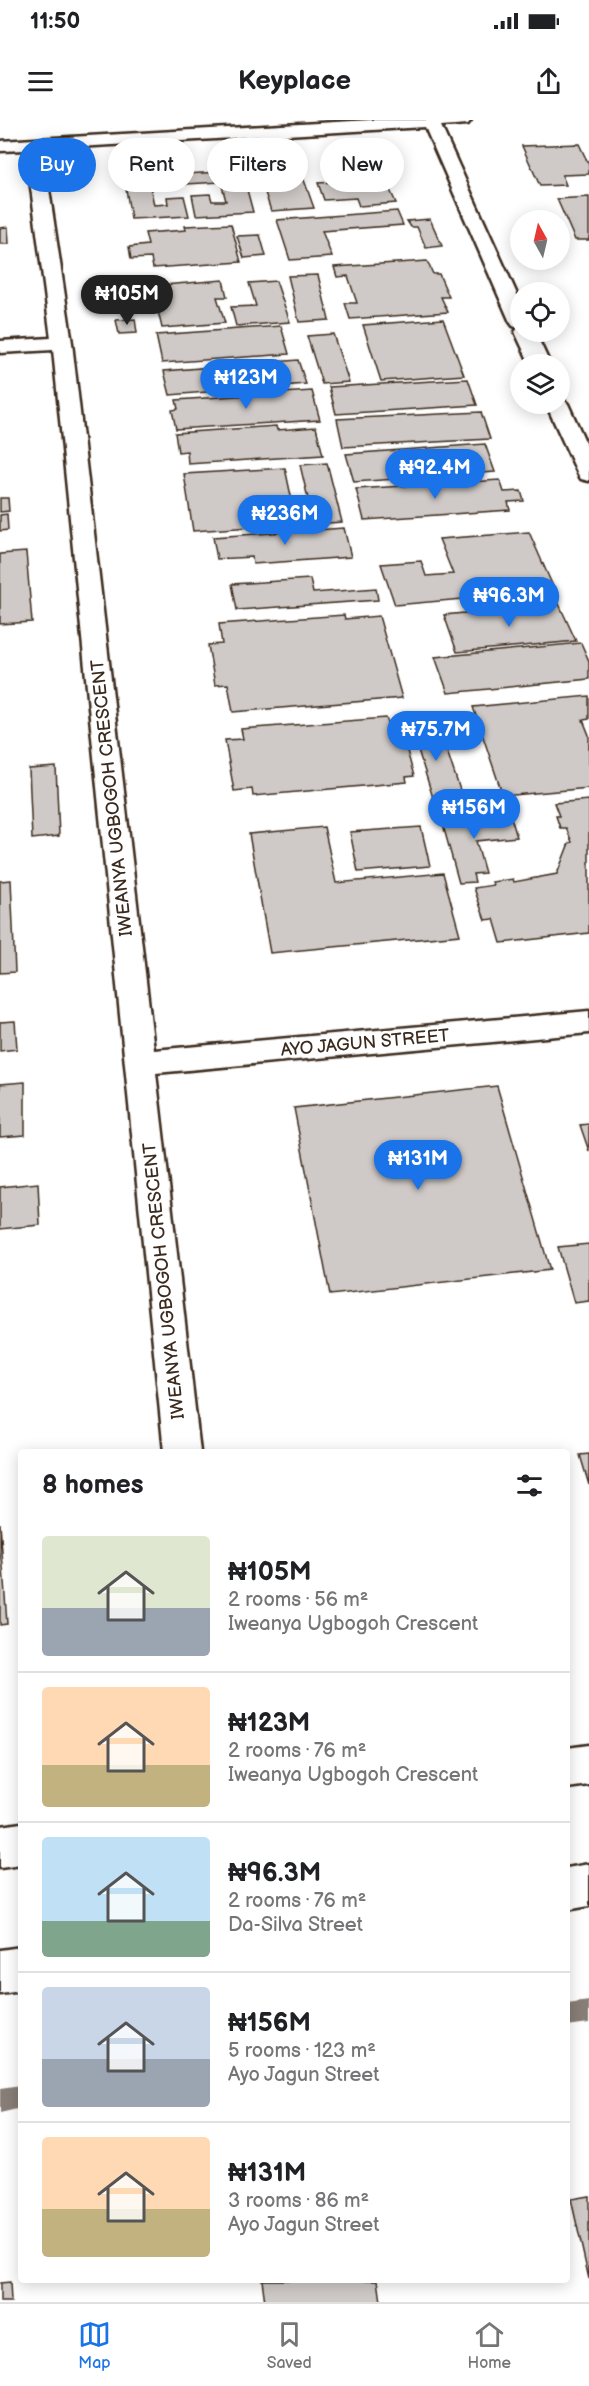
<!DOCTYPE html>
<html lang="en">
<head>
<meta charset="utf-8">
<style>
	body { margin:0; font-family:"Balsamiq Sans",sans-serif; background:#f6f6f6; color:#202124; height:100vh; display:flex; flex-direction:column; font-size:22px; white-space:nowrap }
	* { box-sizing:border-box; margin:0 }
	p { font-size:20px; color:#757577 }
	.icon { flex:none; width:33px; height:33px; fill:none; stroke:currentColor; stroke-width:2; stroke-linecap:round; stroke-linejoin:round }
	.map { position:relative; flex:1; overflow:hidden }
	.side { position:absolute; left:18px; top:1329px; width:552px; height:834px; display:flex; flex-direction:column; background:#fff; border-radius:6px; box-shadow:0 3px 15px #0003 }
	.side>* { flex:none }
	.guide { position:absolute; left:18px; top:18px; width:554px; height:54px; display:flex; gap:12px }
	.needle { width:39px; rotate:352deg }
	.controls { position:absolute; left:510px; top:90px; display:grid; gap:12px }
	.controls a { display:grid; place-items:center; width:60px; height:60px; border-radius:50%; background:#fff; box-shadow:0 3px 15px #0003; font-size:30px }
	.price { position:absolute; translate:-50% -51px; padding:0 14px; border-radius:21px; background:#1a73e8; color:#fff; font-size:20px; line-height:39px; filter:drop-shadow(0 2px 3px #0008) }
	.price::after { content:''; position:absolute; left:50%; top:36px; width:18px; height:14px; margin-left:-9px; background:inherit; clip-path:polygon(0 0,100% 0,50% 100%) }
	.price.on { background:#222; color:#fff }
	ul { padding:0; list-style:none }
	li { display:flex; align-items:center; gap:18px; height:150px; padding:0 24px }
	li+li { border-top:2px solid #e0e0e0 }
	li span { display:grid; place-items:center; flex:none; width:168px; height:120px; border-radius:6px; color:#555 }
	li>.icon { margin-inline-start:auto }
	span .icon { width:72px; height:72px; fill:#fffc; stroke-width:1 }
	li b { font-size:26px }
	h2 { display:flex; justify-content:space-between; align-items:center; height:72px; padding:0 24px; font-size:26px }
	.tag { padding:0 21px; border-radius:27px; background:#fff; box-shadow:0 3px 15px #0003; font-size:21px; line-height:54px }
	.tag.on { background:#1a73e8; color:#fff }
	.status { display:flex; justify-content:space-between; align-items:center; height:42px; padding:0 30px; background:#fff; direction:ltr }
	.status svg { height:16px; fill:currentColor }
	header { display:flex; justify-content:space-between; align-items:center; height:78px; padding:0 24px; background:#fff; font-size:27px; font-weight:600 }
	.dock { display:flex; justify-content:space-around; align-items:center; height:84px; border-top:2px solid #e0e0e0; background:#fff; font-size:16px; color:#757577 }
	.dock a { display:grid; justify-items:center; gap:3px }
	.dock .on { color:#1a73e8 }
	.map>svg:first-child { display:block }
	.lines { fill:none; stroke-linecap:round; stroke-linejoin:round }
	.stream { fill:#887e77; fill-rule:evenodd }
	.building { fill:#cfcac7; stroke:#3b2a1e; stroke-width:1.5 }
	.street-casing { stroke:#3b2a1e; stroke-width:5 }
	.secondary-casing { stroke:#3b2a1e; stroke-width:5 }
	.street { fill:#fff; fill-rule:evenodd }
	.secondary { fill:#fff; fill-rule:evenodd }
	.labels { text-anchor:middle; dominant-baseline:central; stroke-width:5; stroke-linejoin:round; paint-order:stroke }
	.street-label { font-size:18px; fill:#3b2a1e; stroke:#fff }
</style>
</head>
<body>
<div class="status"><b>11:50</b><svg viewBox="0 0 49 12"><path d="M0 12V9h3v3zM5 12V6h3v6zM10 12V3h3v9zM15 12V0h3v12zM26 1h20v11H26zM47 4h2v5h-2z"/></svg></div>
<header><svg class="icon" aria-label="menu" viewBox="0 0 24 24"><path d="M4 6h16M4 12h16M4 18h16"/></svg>Keyplace<svg class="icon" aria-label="share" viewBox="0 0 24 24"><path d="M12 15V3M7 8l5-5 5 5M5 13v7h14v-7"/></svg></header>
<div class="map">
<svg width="589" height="2182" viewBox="0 0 589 2182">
	<rect width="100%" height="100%" fill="#fff"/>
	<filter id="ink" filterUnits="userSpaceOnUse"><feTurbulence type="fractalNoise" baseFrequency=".0167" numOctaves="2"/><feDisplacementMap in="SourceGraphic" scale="12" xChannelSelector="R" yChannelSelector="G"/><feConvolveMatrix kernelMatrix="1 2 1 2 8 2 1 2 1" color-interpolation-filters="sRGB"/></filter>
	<g filter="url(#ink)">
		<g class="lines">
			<!-- stream -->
			<path class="stream" d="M589,1881V1903L567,1906V1884Z
				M21,1966V1988L0,1993V1969Z"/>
		</g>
		<!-- building -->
		<path class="building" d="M579,24L589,45V54L562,55L566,65L540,66L522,26Z
			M299,46L314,88L271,91L257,48Z
			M242,51L253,92L196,95L192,75L210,74L212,81H226L221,62L150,66L154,85L168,84L167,77L184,76L189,96L131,99L124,57Z
			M385,59L396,83L359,86L356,78L324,80L318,63Z
			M589,77V120H575L557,79Z
			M397,91L403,105L322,111L332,137L290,140L277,100Z
			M430,99L442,126L426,128L417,107H411L407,101Z
			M231,104L241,142L153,148L151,138L131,139L129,127L148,125L145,113L186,110L185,106Z
			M8,107L9,124H0V108Z
			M260,115L266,136L244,138L237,116Z
			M427,141L433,154H439L449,177H441L448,192L350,199L345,183H357L348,156L337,157L334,147Z
			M318,155L329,200L299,202L288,156Z
			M223,160L227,177H217L225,203L162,208L152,166Z
			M276,161L290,202L236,206L231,187L256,186L249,163Z
			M135,199L137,213L119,214L116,200Z
			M443,199L464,255L381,261L363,205Z
			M281,206L289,234L162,243L156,215Z
			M333,214L349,262L322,264L307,216Z
			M298,240L306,264L170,275L164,251Z
			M468,259L477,285L336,294L329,267Z
			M312,271L320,300L176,309L172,290L178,289L176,280Z
			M481,292L490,319L343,327L337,299Z
			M276,306L277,310L316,307L323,335L188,344L187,331L178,332L175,313Z
			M485,324L495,352L354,362L346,334Z
			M327,343L342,402L314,404L300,345Z
			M285,348L297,404L193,411L184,354Z
			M500,360L504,372L521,371L524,381L508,382L510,390L364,400L356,369Z
			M0,378H8L9,391L0,392Z
			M7,394L8,410L0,411V395Z
			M344,408L351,437L253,444L252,437L217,439L213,417Z
			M529,412L555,471L395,485L381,444L421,441L426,456L453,454L439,419Z
			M26,432L32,502L0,504V434Z
			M310,459L313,473L376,468L378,480L237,490L232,464Z
			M559,484L576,521L457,532L444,495Z
			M344,495L345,499L379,496L402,578L233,592L228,564L215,565L208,525L222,524L219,504Z
			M581,523L589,541V559L448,573L435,537Z
			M589,576V599L583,600L589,615V668L503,676L473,587Z
			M386,598L388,603L399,602L414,656L406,657L407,662L253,676L252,669L234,671L225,620L243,619L241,609Z
			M437,601L463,679L434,681L410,604Z
			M56,647L59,716L32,719L29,649Z
			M589,680V813L501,823L494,799L485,800L474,768L494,765L492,762L513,759L514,762L557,754L569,723L572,722L566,708H560L556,696H559L554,683Z
			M509,691L517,717L476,721L485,753L473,754L475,762L459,763L441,698Z
			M324,707L336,763L443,753L460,815L270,833L249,714Z
			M421,707L430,746L358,752L350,712Z
			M11,760L15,852L0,853V761Z
			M15,901L17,929L0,931V902Z
			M25,962V1015L0,1017V964Z
			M497,966L550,1150L330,1175L294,988Z
			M589,1004V1031L580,1005Z
			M38,1063L40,1105L0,1109V1067Z
			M589,1124V1181L574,1183L558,1127Z
			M589,1334V1365L580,1335Z
			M0,1403L7,1504L0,1505Z
			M589,2076V2159L571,2079Z
			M262,2160H378L381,2182H265Z
			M10,2162L11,2182H0V2163Z"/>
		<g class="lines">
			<defs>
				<path id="street" d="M371,0H471L468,4L441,6L520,181V212H535L550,244H530L515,212L518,208L513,206L510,202L425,7L43,29L72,223L154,930L589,891V913L156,953L200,1332H164L53,230L0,233V221L51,218L26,30L0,31V21Z
					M560,278L564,280L568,284L589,330V361L581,359L578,354L546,284H560Z"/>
				<path id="secondary" d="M589,1625V1665L567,1668V1628Z
					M21,1703V1745L0,1748V1706Z
					M589,1744V1786L567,1790V1748Z
					M21,1827V1871L0,1874V1830Z"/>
			</defs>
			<!-- street casing -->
			<use href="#street" class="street-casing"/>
			<!-- secondary casing -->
			<use href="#secondary" class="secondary-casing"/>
			<!-- street -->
			<use href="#street" class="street"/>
			<!-- secondary -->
			<use href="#secondary" class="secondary"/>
		</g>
	</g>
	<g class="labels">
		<!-- street labels -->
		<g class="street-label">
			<text transform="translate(112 678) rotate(-96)">IWEANYA UGBOGOH CRESCENT</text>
			<text transform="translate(365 923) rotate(-5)">AYO JAGUN STREET</text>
			<text transform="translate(164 1161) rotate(-96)">IWEANYA UGBOGOH CRESCENT</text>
		</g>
	</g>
</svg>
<div class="controls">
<a><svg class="needle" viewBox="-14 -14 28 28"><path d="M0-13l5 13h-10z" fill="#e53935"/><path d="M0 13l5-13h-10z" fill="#757577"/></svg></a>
<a><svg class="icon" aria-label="locate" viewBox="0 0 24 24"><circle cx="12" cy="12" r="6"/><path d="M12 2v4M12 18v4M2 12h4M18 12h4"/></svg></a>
<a><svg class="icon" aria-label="layers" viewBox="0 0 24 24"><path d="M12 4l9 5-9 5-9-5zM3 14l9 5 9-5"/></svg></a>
</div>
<b class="price on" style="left:127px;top:206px">₦105M</b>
<b class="price" style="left:246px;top:290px">₦123M</b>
<b class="price" style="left:435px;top:380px">₦92.4M</b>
<b class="price" style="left:285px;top:426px">₦236M</b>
<b class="price" style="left:509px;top:508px">₦96.3M</b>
<b class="price" style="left:436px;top:642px">₦75.7M</b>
<b class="price" style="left:474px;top:720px">₦156M</b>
<b class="price" style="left:418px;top:1071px">₦131M</b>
<div class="guide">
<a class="tag on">Buy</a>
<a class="tag">Rent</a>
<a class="tag">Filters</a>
<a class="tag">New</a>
</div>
<section class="side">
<h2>8 homes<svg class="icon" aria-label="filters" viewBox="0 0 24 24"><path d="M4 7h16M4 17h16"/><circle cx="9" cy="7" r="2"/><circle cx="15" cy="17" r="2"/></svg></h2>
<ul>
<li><span style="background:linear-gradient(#dfe7d0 60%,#9aa5b1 0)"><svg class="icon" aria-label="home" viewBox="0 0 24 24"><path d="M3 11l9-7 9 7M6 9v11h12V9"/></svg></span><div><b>₦105M</b><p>2 rooms · 56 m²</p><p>Iweanya Ugbogoh Crescent</p></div></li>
<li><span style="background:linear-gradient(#ffd9b3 65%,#c2b280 0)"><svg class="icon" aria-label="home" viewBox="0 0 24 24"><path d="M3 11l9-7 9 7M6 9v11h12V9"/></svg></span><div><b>₦123M</b><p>2 rooms · 76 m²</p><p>Iweanya Ugbogoh Crescent</p></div></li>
<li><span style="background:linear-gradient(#bfe0f5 70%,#7fa58c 0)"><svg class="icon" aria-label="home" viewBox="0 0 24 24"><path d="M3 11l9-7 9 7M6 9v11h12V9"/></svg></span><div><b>₦96.3M</b><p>2 rooms · 76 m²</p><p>Da-Silva Street</p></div></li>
<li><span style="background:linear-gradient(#c9d6e8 60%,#9aa5b1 0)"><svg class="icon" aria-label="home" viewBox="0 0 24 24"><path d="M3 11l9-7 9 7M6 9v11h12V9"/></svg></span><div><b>₦156M</b><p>5 rooms · 123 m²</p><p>Ayo Jagun Street</p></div></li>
<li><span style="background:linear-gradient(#ffd9b3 60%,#c2b280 0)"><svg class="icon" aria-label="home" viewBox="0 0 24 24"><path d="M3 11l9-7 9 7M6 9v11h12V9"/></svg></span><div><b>₦131M</b><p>3 rooms · 86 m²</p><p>Ayo Jagun Street</p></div></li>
</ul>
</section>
</div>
<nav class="dock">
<a class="on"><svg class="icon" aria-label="map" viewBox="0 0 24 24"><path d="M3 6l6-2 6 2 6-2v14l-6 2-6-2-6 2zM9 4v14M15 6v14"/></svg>Map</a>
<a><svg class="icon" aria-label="saved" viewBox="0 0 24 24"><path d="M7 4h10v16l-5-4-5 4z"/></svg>Saved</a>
<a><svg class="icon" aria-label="home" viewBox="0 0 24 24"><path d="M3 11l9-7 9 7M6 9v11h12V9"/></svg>Home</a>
</nav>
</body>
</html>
